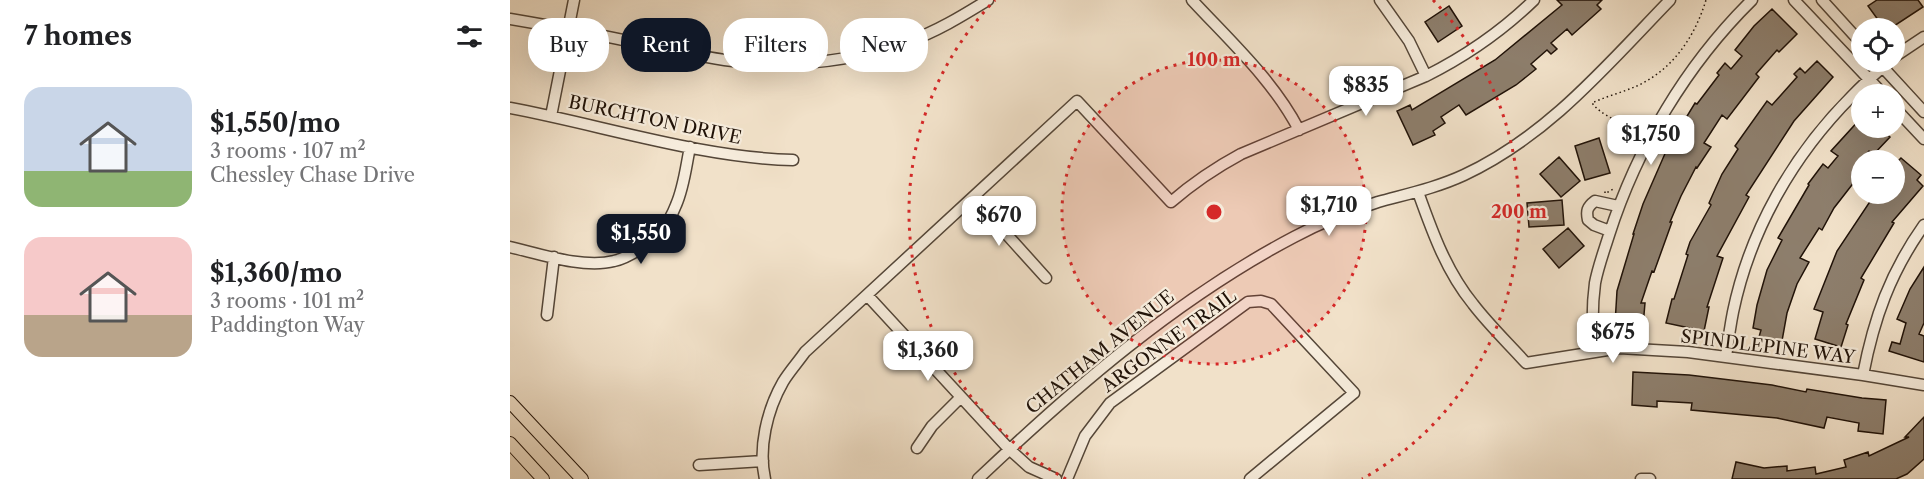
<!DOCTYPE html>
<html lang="en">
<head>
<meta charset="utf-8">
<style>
	body { margin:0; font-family:"Libre Caslon Text",serif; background:#f2f2f2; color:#202124; height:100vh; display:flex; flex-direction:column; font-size:22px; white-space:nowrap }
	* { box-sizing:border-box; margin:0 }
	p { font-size:20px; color:#757577 }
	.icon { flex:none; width:33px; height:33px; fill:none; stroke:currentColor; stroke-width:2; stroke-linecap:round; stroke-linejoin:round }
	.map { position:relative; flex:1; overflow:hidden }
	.side { display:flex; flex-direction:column; background:#fff; width:510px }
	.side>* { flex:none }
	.hud { position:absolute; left:18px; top:18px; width:570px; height:54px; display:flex; gap:12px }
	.controls { position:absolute; left:1341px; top:18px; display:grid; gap:12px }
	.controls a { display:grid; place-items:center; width:54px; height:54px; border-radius:50%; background:#fff; box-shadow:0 6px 24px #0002; font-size:30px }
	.price { position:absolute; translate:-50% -51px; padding:0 14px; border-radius:12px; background:#fff; color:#222; font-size:20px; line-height:39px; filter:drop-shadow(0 2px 3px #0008) }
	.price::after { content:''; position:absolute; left:50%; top:36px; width:18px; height:14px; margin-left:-9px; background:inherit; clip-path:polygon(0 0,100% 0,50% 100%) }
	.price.selected { background:#111827; color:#fff }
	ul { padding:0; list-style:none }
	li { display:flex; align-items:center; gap:18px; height:150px; padding:0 24px }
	li span { display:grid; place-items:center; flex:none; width:168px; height:120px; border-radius:18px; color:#555 }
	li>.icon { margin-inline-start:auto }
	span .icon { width:72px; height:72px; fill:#fffc; stroke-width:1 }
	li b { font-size:26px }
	h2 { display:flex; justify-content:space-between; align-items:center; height:72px; padding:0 24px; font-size:26px }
	.chip { padding:0 21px; border-radius:24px; background:#fff; box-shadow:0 6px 24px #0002; font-size:21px; line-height:54px }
	.chip.selected { background:#111827; color:#fff }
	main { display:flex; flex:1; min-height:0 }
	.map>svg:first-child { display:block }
	.building { fill:#8d7e6c; stroke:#201208; stroke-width:1.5 }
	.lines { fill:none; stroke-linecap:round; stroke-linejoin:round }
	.minor-casing { stroke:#544638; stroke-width:13 }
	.major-casing { stroke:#201208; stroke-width:14 }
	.path { stroke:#201208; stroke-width:1.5; stroke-dasharray:1.5 3; stroke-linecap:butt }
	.minor { stroke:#f6ecdc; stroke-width:10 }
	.major { stroke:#f1e1c9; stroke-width:12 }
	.ring { fill:none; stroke:#d62828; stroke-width:3; stroke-dasharray:3 6 }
	.labels { text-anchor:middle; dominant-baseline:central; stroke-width:4.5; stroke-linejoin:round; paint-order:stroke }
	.street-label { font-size:18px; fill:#201208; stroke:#f6ecdc }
	.centre { fill:#d62828; stroke:#f6ecdc; stroke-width:3 }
	.ring-label { font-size:18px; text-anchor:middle; font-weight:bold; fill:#d62828; stroke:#f6ecdc; stroke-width:4.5; stroke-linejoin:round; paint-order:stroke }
</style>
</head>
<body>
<main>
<section class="side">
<h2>7 homes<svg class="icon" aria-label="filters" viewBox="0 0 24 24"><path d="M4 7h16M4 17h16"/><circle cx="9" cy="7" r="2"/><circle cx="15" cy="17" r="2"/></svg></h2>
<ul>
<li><span style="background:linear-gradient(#c9d6e8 70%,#8fb573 0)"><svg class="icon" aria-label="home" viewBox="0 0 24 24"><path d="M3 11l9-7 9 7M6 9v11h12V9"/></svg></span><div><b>$1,550/mo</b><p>3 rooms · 107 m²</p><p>Chessley Chase Drive</p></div></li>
<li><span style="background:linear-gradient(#f6c9c9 65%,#b9a48a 0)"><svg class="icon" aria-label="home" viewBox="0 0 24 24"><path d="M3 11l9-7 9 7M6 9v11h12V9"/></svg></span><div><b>$1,360/mo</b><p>3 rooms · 101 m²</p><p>Paddington Way</p></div></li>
</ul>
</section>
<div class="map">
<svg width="1414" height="479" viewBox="0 0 1414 479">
	<rect width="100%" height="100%" fill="#f1e1c9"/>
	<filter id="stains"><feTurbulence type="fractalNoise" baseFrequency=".00333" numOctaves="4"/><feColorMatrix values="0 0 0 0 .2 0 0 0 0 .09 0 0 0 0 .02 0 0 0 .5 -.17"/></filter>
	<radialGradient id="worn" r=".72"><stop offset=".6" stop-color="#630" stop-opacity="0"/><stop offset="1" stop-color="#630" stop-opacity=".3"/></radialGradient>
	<!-- building -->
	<path class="building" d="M1047,0H1092L1087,5L1091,9L1062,35L1057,29L1041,43L1047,49L1041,54L1037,50L1021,64L1026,69L1006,85L956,115L949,105L931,117L935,123L923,131L925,135L903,145L887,111L900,105L902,110L985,60L1052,5Z
		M1367,0H1408L1413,7L1381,28H1374L1358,6Z
		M939,6L952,26L928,42L915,22Z
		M1262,9L1287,34L1269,52L1267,50L1246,74L1249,77L1217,119L1212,115L1194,143L1201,147L1187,168L1186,167L1171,196L1160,222H1162L1144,272L1142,271L1131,303H1135L1133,326L1105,324L1107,291L1124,234H1123L1133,204L1157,149L1185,103L1187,104L1209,75L1207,73L1215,63L1221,69L1232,56L1225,50L1244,26Z
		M1307,61L1323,77L1284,121L1236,195L1239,197L1207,256L1213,258L1197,307H1199L1194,331L1156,323L1162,299H1164L1178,255L1176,254L1180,242L1201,205L1199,203L1212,174L1228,149L1225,146L1257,101L1262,105L1287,77L1284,74L1290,68L1295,73Z
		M1352,117V128H1369L1380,137L1363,155L1359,151L1352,159V172L1324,208L1312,230L1309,228L1290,258L1299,262L1287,284L1277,313L1272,341L1249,337L1251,330L1243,328L1247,305L1257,270L1272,240L1268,238L1299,185L1298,184L1313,164L1318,168L1328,156L1321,151Z
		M1089,138L1100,173L1075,180L1065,146Z
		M1049,157L1070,181L1051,197L1030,174Z
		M1391,158L1411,175L1407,180L1413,186L1382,222L1384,223L1351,278L1354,280L1336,324L1338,325L1331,347L1305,339L1313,312L1304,309L1327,251L1365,194H1384V165Z
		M1052,200L1054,225L1019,227L1017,203Z
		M1058,228L1074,246L1049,268L1033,249Z
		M1414,267V323L1409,334L1414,336V362L1379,351L1382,342L1390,344L1396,323L1387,319L1400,289Z
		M1123,372L1179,375L1262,385L1296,392L1297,389L1352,398L1376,400L1373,434L1348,431L1349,423L1317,417L1314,428L1267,418L1181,410L1182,403L1147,401V407L1122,405Z
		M1414,417V459L1397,474L1386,479H1222L1226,462L1254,468L1277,466V471L1305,467L1306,474L1336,467L1334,460L1358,452L1359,456L1399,437H1395Z"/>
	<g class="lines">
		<defs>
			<path id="minor" d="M682,0C720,41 763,80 789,130
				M870,0L899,41L916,76
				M1284,0L1373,94
				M1312,0L1352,44
				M0,19C41,26 81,33 122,42C157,49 193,58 230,62C286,67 344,61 397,42C426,32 452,16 478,0
				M1384,57L1414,37
				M1368,62L1414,112
				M1384,107L1414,139
				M0,108C91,125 192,158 283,160
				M41,116L64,0
				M908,192C922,231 936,271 963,304C979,325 999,344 1016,363L1110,348L1143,350L1178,352L1353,375L1414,385
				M463,197L536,278
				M1100,231L1084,225L1078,220C1076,211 1077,207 1085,201L1108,206
				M0,247C30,254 74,269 104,261C114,259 124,253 133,247C149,237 159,223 166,205C174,187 176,166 180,147
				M357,295L499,449L519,467L546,479
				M37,315L44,257
				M1085,351C1082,329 1082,306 1085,283C1088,267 1094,251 1099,235C1127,148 1176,65 1242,0
				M1216,357C1218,342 1220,327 1223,312C1240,230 1283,155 1342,96C1354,84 1366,72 1379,62
				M1353,375C1364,318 1380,273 1414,225
				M407,448L422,426L451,397
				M189,465L253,461
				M255,479C248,448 257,410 273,382C279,372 288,362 295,352L567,101L661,202C683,183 705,168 731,154L916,76C956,56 992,31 1024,0
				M468,479C564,388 666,299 784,237C810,223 840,211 868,202C897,194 926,188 954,175C1038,136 1097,65 1160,0
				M557,479L575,436L600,403L738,302L751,301L761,304L844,393L740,479
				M1131,479H1140"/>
			<path id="major" d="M0,402L72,479
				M0,443L33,479"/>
		</defs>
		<!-- minor casing -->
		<use href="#minor" class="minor-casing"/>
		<!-- major casing -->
		<use href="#major" class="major-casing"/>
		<!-- path -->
		<path class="path" d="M1126,143C1116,118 1096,121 1082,103C1097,96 1114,92 1129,85C1164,68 1185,36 1196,0
			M1095,193V191L1098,192L1105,188"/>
		<!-- minor -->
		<use href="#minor" class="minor"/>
		<!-- major -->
		<use href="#major" class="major"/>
	</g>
	<!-- distance rings -->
	<circle cx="704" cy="212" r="152" fill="#d62828" fill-opacity=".12"/>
	<g class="ring">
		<circle cx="704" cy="212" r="152"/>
		<path d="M556 479A305 305 0 0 1 485 0M923 0A305 305 0 0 1 852 479"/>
	</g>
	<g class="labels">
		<!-- street labels -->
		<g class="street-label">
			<text transform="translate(145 120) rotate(12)">BURCHTON DRIVE</text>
			<text transform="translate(659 341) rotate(-36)">ARGONNE TRAIL</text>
			<text transform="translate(1258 347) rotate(7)">SPINDLEPINE WAY</text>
			<text transform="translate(590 352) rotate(-39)">CHATHAM AVENUE</text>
		</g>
	</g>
	<circle cx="704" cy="212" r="9" class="centre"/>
	<g class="ring-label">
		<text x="704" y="66">100 m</text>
		<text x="1009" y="218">200 m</text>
	</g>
	<rect width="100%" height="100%" filter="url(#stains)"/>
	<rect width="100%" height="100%" fill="url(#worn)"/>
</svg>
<div class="controls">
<a><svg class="icon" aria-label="locate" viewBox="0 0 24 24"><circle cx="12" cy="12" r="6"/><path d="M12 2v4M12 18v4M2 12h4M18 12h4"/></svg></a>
<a>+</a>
<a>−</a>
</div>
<b class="price" style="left:856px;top:117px">$835</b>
<b class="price" style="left:1141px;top:166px">$1,750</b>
<b class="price" style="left:819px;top:237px">$1,710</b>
<b class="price" style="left:489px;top:247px">$670</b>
<b class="price selected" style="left:131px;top:265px">$1,550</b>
<b class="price" style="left:1103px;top:364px">$675</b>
<b class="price" style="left:418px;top:382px">$1,360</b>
<div class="hud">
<a class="chip">Buy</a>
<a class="chip selected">Rent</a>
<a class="chip">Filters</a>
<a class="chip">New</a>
</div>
</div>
</main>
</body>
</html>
